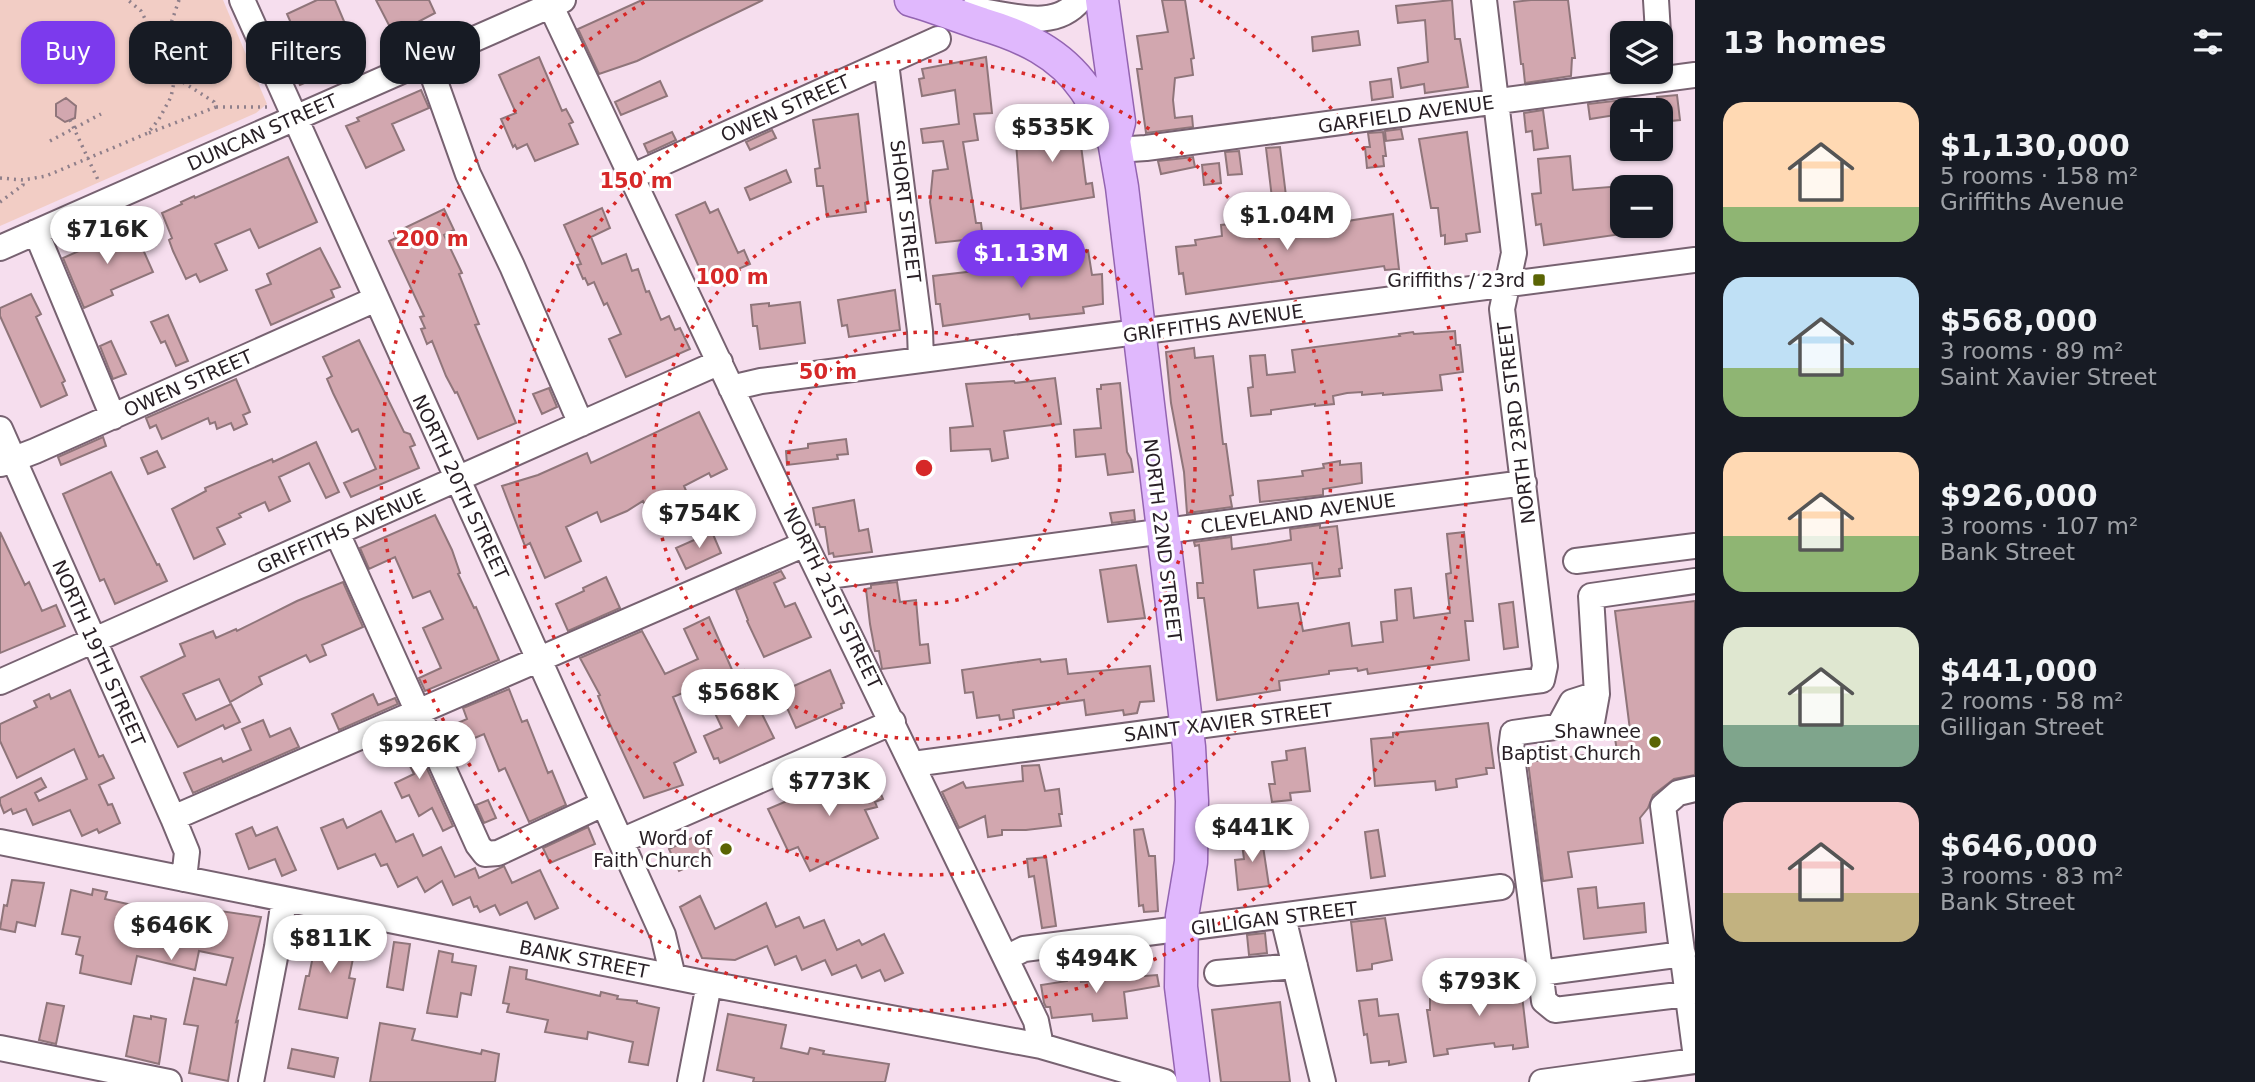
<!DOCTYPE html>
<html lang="en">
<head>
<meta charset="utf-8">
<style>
	body { margin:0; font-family:"DejaVu Sans",sans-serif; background:#20242c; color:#f1f3f6; height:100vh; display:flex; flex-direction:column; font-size:26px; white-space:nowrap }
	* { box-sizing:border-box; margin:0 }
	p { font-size:23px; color:#9ea1a6 }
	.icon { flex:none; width:38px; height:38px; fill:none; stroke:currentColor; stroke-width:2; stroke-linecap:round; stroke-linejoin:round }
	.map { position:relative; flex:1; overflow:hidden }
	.side { display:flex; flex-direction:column; background:#171b24; width:560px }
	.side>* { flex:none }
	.hud { position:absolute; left:21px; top:21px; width:665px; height:63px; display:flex; gap:14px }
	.fabs { position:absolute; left:1610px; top:21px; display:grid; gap:14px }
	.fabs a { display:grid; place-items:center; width:63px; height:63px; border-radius:14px; background:#171b24; box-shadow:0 2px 5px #0004; font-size:35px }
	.price { position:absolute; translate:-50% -60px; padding:0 16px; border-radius:24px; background:#fff; color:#222; font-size:23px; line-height:46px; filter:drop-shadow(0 2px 4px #0008) }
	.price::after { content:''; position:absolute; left:50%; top:42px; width:21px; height:16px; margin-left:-10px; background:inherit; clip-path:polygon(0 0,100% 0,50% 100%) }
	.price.current { background:#7c3aed; color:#fff }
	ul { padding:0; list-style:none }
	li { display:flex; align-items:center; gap:21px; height:175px; padding:0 28px }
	li span { display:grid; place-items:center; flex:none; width:196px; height:140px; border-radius:21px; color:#555 }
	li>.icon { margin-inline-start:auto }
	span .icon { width:84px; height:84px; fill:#fffc; stroke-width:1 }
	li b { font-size:30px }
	h2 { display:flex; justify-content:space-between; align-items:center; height:84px; padding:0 28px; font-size:30px }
	.tag { padding:0 24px; border-radius:21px; background:#171b24; box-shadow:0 2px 5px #0004; font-size:24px; line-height:63px }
	.tag.current { background:#7c3aed; color:#fff }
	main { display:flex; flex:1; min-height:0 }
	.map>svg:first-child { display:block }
	.green { fill:#f2cdc5 }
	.building { fill:#d2a7af; stroke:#8f757a; stroke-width:2 }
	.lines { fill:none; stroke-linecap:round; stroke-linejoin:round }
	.minor-casing { stroke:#776271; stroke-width:28 }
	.major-casing { stroke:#9364b1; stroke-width:35 }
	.path { stroke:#8f7f8a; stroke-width:3.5; stroke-dasharray:2 5; stroke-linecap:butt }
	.minor { stroke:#fff; stroke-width:24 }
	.major { stroke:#e0b8fd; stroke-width:32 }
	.ring { fill:none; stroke:#d62828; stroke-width:3.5; stroke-dasharray:3.5 7 }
	.poi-dot { fill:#5a6403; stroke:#fff; stroke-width:2.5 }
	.labels { text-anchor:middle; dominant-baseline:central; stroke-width:6; stroke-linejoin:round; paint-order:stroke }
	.street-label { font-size:19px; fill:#292026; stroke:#fff }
	.poi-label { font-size:19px; fill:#292026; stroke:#fff; text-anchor:end }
	.centre { fill:#d62828; stroke:#fff; stroke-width:3.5 }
	.ring-label { font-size:21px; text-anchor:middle; font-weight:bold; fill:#d62828; stroke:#fff; stroke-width:6; stroke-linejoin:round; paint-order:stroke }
</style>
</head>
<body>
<main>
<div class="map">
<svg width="1695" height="1082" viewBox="0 0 1695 1082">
	<rect width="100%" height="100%" fill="#f6deee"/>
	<!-- green -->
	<path class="green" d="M0,0H223L267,104L256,113L0,226Z"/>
	<!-- building -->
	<path class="building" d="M317,0H335L360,59L300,85L292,67L304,62L298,47L301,46L287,14Z
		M376,0H429L435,13L401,31L399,28L392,31Z
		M642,0H763L637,61L599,74L578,29Z
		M1162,0H1185L1194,58L1191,59L1193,75L1175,78L1173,100L1175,118L1192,116L1193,127L1146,133L1137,69H1142L1137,36L1168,32Z
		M1452,0L1455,39H1460L1468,87L1425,93L1424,84L1401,88L1398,68L1428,62L1425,20L1398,23L1396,6Z
		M1531,0H1568L1575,58H1572L1571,76L1525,83L1523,64H1521L1514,2Z
		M1358,31L1360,45L1313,51L1312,37Z
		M539,57L562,111L566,109L573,122L569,124L578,144L535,161L527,144L517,149L515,145L513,147L501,119L516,113L499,75Z
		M986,57L992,113L974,114L978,140L963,142L976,223H981L983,238L936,243L930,202L933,171L948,169L943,141L923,143L921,129L959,124L955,90L922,96L919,79L924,78L922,69Z
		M1391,79L1393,97L1372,100L1370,82Z
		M660,81L667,96L621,115L615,102Z
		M421,90L429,108L392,124L404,150L366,168L346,126L359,121L357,118Z
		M1677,95L1680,120L1661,122L1657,97Z
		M66,98L76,106L75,118L65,122L56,116V104Z
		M1622,100V114L1590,119L1588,104Z
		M1543,110L1548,148L1534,150L1532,131L1526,132L1524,113Z
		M858,114L868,202L865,203L866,212L827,217L823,186H817L815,169L820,168L813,120Z
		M1077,115L1086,184L1092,183L1094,197L1021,209L1016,142L1032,141L1030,120Z
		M1401,129L1403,139L1386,141L1385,131Z
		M772,130L776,138L750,150L746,142Z
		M672,132L676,140L648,153L644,144Z
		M1383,132L1386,156H1383L1384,166L1367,168L1365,147H1370L1368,133Z
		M1467,132L1480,232L1466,234L1467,241L1445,244V235L1441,236L1438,208H1431L1419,139Z
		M1280,147L1286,196L1272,198L1266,148Z
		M1239,151L1242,174L1228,175L1225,152Z
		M1570,156L1573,190L1622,186V234L1544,245L1541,224L1536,225L1532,194L1541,193L1538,159Z
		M288,157L317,222L259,248L250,229L215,244L227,270L200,282L196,274L186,279L173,251L169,240L172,238L162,213L182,204L181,202L194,196L195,198Z
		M1193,157L1195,167L1161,174L1158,161Z
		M1219,163L1221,183L1204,185L1202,165Z
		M786,170L791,182L750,200L745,188Z
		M705,202L710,213L718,209L738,253L744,250L750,264L706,283L676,215Z
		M1306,203L1308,227L1393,214L1399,269L1385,270L1384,266L1186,294L1183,273L1179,274L1176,247L1196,245L1195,240L1222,236L1221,225L1248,222L1250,235L1276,232L1275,228L1289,226L1286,205Z
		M602,208L610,228L591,237L602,264L626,254L632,271L638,269L646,292L649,291L661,320L669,316L675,330L680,328L690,349L626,377L609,339L621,334L607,303L604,305L594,282L588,285L585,278L583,279L577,265L581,264L564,225Z
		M444,209L454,230L444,235L462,273L459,274L479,324L475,325L516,423L478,439L457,392L455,393L446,376L432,341L427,344L421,329L425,328L420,317L424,316L389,241L396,238L394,233Z
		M133,227L153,272L111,290L113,295L84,308L63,258Z
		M320,248L340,287L331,290L334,297L271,325L256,290L271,284L267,274Z
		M1088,250L1092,275L1102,274L1103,304L1083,307L1084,313L1030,319L1029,314L943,326L940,304H936L933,276L1026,265V258Z
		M895,290L900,330L849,337L847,325L842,326L838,300Z
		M31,294L41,314L36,317L65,381L62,383L67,395L41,407L0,316V308Z
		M800,302L805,343L760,349L757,326H753L751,305L769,303V306Z
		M168,315L188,361L176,366L165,341L161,343L151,322Z
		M1455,331L1456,345H1460L1463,372L1440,375L1442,390L1383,395V393L1362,395V392L1347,393L1333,396L1334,404L1315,406V404L1271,410V414L1251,416L1248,388L1253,387L1250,356L1265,355L1267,375L1295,372L1292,350L1400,336L1399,334L1413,332L1414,334Z
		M359,340L404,432L410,434L415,445L410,447L419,468L351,497L344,483L376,469L358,429L352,432L333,393L327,379L332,376L323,357Z
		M111,341L126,374L113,379L100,346Z
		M1194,348L1195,358L1213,356L1223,444H1226L1233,495L1230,496L1232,507L1187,513L1184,472L1171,403L1166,352Z
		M1055,378L1061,424L1004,431L1008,458L992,461L990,449L951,451L950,428L973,426L966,384L1014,381L1015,383Z
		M236,379L250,412L243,415L247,424L234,430L231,423L217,429L215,422L210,424L208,418L162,439L156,425L150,428L146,418Z
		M1120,383L1127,452L1131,459L1133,472L1108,475L1105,454L1076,457L1074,430L1101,428L1097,389H1101V385Z
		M549,388L557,407L542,414L533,394Z
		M699,412L727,469L711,477L709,473L684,486L690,500L652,518L643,501L627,511L601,522L597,512L566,527L581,561L545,578L530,543L525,546L502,486L538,475L587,453L591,463Z
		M103,437L106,446L61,465L58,457Z
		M846,439L848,454L837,455L838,459L787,465L786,451L808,448V444Z
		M316,442L339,492L326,498L309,463L279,477L290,501L269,511L265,502L239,514L241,517L217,528L225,544L194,559L172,509L206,491L205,488L272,459L273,462Z
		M157,451L165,467L148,474L141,458Z
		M1340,461V465L1361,463L1362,483L1323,489V495L1260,502L1258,481L1303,476L1302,471L1324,468L1323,464Z
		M111,472L157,565L159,564L167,581L115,604L104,579L100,581L63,494Z
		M854,500L859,531L868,529L872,552L834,557L833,553L829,554L825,527H820L819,524L816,525L813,508Z
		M1134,510L1135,520L1112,523L1110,513Z
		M435,515L452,550L460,573L458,574L474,608L476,607L499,660L425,691L419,678L441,668L423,628L443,619L430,591L413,598L395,557L369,569L360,548Z
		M1320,525V528L1337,526L1342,568L1339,569L1340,576L1314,579L1312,563L1254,570L1258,608L1298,603L1303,631L1349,623L1352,646L1383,642L1381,622L1397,620L1395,590L1411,588L1414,618L1450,613L1446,574L1451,573L1447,534L1464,532L1473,621H1465L1469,660L1368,674L1367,669L1358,671L1357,668L1329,671V674L1279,681L1280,690L1217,700L1204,598H1198L1197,583H1203L1199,545L1195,546L1194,542L1231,537L1232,549L1267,544L1291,540L1290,529Z
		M0,532L25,585L29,582L42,611L56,605L65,626L0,653Z
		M712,532L721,553L686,569L676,548Z
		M1136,565L1145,618L1108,622L1100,570Z
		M781,571L785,578L774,583L785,607L795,603L811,637L764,657L747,621L748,620L736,590Z
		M606,577L620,608L568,631L556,604L584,591L583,588Z
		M343,582L363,627L322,645L326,655L310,662L306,655L259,677L262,684L230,702L219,679L183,694L196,720L231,704L240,722L225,729L223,725L178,747L141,677L185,656L180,644L213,631L216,638L236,629L237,631L297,601Z
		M897,582L900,602L916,600L920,645L928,644L930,663L882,669L879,651H875L870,624L866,589L871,588V585Z
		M1695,601V775L1674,779L1653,795L1648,808L1640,818L1643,843L1568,852L1572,877L1543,881L1528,762L1617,751L1614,732L1630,730L1615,611Z
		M1513,602L1518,647L1504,649L1499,604Z
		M709,617L733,672L673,697L696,752L674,763L683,785L644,798L608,720L598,696L600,695L580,658L642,631L665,674L698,659L684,629Z
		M1040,659L1041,662L1066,659L1068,674L1150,666L1154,701L1140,702L1137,713L1124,715L1123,710L1086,715L1084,700L1013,710L1014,718L1000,720L999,715L977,718L973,692L965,693L962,670Z
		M830,670L844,703L841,704L842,708L796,728L780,692Z
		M509,689L522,722L527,720L548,773L552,771L566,805L529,822L505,768L499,771L484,734L451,748L442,730L467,719L463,708Z
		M70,690L99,757L103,755L114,778L99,785L108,805L112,804L120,823L99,833L97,829L82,836L70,810L33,825L26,809L13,814L11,809L4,813L0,803V798L41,778L46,787L35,793L39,801L87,779L74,749L17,778L0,741V724L37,707L34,701L49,694L51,699Z
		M751,692L774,738L720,763L718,758L714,759L704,736L722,728L713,709Z
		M373,694L378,705L395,698L398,704L339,730L332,714Z
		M263,720L270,737L290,728L299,747L193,793L184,773L221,758L223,762L251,750L242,729Z
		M1488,723L1494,768H1486L1487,774L1456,779L1457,787L1436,790L1435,781L1375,786L1371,739L1393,737V733Z
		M410,731L453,826L443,831L432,808L419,816L409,795L402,798L395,783L414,774L401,748L392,752L385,742Z
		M1305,748L1310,791L1290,793L1291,800L1272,802L1269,784H1275L1272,762L1287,760L1286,751Z
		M1039,765L1045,791L1059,789L1062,814H1059L1061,826L1026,830H1002V835L988,837L985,816L959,828L942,792L963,782L966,788L1023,781L1022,766Z
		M869,766L883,799L875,802L877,807L865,810L878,838L810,871L798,847L788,851L768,809Z
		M488,800L496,818L484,823L476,805Z
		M381,811L396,842L413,834L423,856L441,847L455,877L475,868L479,878L504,866L512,883L540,870L558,908L535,919L527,902L500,915L495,905L480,912L477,906L474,907L470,897L453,905L442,881L425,892L417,877L398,887L387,864L381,866L375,854L338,869L321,828L343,819L347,828Z
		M252,827L256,836L277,827L296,870L282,876L275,859L249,869L236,834Z
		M588,827L595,844L550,863L543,848Z
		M1143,829L1149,856H1155L1158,911L1144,912L1143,905L1139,906L1134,830Z
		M1378,830L1385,876L1371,878L1365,832Z
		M1261,833L1269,886L1238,890L1235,860L1244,859L1241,836Z
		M696,836L700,846L706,844L712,856L679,871L669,849Z
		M1046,857L1056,926L1042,928L1034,876L1029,877L1027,859Z
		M12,880L44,883L35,926L17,922L15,932L0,929L4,905L7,906Z
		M1596,887L1598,908L1644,903L1646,932L1584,939L1578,889Z
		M93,889L107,892L105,899L173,914L174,910L212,918L214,910L261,917L236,1022L238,1021L228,1081L189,1073L198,1026L184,1024L194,978L226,985L233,958L199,951L195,970L137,956L131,984L80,973L83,956L76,954L80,937L62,934L71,890L92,895Z
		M700,896L715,929L766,903L776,927L799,917L804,928L824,920L837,950L859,940L862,945L884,934L903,973L885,981L880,970L862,978L856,965L832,975L825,960L802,970L796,956L775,965L767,946L735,960L702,958L680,907Z
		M1385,918L1392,960L1372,964V969L1357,971L1351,922Z
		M313,930L357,939L349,978L355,979L347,1018L299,1009L306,976H309L315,946L310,945Z
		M1265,933L1267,953L1249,955L1247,935Z
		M394,942L410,944L403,990L387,987Z
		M439,951L453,954L452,962L476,966L471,995L461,993L457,1017L427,1013Z
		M1143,964L1145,976L1157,975L1159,986L1124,992L1127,1018L1093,1021L1092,1014L1052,1018L1050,1007H1046L1044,1003L1041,985L1067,981V977L1080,976L1081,982L1126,978L1125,966Z
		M510,967L527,970L526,979L600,996L601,992L618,996L617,999L637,1001V1003L659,1008L648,1065L629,1062L633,1042L588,1032L587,1039L545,1032L548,1020L507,1012L509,1004L503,1003Z
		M1520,978L1528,1047L1513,1049V1045L1495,1047L1494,1043L1477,1045L1447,1049L1448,1054L1434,1056L1427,1010H1430V997L1488,990L1487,987H1493L1492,981Z
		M1377,999L1379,1016L1398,1014L1406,1062L1389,1065V1061L1371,1063L1367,1034L1364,1035L1359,1001Z
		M1280,1002L1290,1082H1221L1212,1010Z
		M47,1003L64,1006L56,1044L39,1040Z
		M728,1014L786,1025L781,1048L808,1054L810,1048L824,1051L823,1054L889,1064L885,1082H753L754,1078L717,1070Z
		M134,1016L151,1019V1016L166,1019L159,1064L126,1056Z
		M380,1023L415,1029L412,1040L481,1054L482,1050L499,1054L495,1082H370Z
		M292,1049L338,1058L334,1077L288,1068Z"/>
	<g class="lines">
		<defs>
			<path id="minor" d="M242,0L663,935L673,977
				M548,0L805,544L1036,1021L1041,1046
				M1656,0L1658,33
				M972,10C1008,13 1053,33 1080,0
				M427,59L468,174L512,266L581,424
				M886,63L920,331L921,360
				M1116,150L1146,148L1695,75
				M631,177L938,39
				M36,232L113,417
				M0,248L563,0
				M731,388L761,381L921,360L1695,260
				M0,429L173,818L187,852L184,879
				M1,464L35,451L376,299
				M337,533L478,845L485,854L498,853L603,804
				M1576,561L1695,546
				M821,577L1524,483
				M0,682L720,362
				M1559,726L1572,702L1597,694
				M913,764L1542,680L1545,666L1502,309L1514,253L1484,0
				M1695,789L1678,793L1663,806L1695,1050
				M173,818L805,544
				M621,841L893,722
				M0,842L709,984L1041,1046L1165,1082
				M1283,917L1323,1082
				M1006,958L1024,949L1501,887
				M1217,973L1295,966
				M1540,973L1683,954
				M1687,994L1555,1010L1544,1001L1511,749L1513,733L1592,722L1597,694L1591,596L1695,581
				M0,1048L169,1082
				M251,1082L277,947L284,899
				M690,1082L709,984
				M1542,1082L1695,1061"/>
			<path id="major" d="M911,0C935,7 958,16 982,24C1023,36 1060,53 1085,89C1097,106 1101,125 1114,141
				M1102,0L1119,122L1114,141L1122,187L1189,747L1192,801L1191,862L1182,916L1181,987L1193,1082"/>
		</defs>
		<!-- minor casing -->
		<use href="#minor" class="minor-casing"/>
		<!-- major casing -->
		<use href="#major" class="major-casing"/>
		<!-- path -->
		<path class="path" d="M160,47L166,38L179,0
			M216,107H267
			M70,120L99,182
			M149,133L216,107L214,102L175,77
			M50,141L101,114
			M0,178L23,180L46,176L148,133L159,119L171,97L175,77L141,11L128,0
			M0,202L23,185V180"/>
		<!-- minor -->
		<use href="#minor" class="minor"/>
		<!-- major -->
		<use href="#major" class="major"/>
	</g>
	<!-- distance rings -->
	<g class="ring">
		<circle cx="924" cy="468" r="136"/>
		<circle cx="924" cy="468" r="271"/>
		<circle cx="924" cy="468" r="407"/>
		<path d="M1200 0A543 543 0 1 1 648 0"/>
	</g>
	<!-- markers -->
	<g class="poi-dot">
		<rect x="1532" y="273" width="14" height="14" rx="3.5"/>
		<circle cx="1655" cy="742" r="7"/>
		<circle cx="726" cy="849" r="7"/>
	</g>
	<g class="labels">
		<!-- street labels -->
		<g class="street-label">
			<text transform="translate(785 108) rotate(-24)">OWEN STREET</text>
			<text transform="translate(1406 114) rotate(-8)">GARFIELD AVENUE</text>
			<text transform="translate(262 132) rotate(-24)">DUNCAN STREET</text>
			<text transform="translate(906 211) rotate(83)">SHORT STREET</text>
			<text transform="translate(1213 323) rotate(-8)">GRIFFITHS AVENUE</text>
			<text transform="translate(188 383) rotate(-24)">OWEN STREET</text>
			<text transform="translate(1516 423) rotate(-97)">NORTH 23RD STREET</text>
			<text transform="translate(461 487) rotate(65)">NORTH 20TH STREET</text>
			<text transform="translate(1298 513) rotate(-8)">CLEVELAND AVENUE</text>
			<text transform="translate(341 531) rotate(-24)">GRIFFITHS AVENUE</text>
			<text transform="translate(1163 540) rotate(83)">NORTH 22ND STREET</text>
			<text transform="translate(833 598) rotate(64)">NORTH 21ST STREET</text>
			<text transform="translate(99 653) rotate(66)">NORTH 19TH STREET</text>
			<text transform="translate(1228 722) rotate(-7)">SAINT XAVIER STREET</text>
			<text transform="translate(1274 918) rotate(-7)">GILLIGAN STREET</text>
			<text transform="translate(584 959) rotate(11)">BANK STREET</text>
		</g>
		<!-- poi labels -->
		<g class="poi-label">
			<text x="1525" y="280">Griffiths / 23rd</text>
			<text x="1641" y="731">Shawnee<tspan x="1641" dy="22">Baptist Church</tspan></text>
			<text x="712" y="838">Word of<tspan x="712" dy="22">Faith Church</tspan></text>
		</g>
	</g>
	<circle cx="924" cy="468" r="10" class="centre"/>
	<g class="ring-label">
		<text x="636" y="188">150 m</text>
		<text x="432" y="246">200 m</text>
		<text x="732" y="284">100 m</text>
		<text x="828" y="379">50 m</text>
	</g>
</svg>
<div class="fabs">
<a><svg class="icon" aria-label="layers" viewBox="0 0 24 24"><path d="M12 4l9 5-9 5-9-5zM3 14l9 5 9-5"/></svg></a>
<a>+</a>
<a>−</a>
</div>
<b class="price" style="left:1052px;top:164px">$535K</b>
<b class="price" style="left:1287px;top:252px">$1.04M</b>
<b class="price" style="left:107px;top:266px">$716K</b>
<b class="price current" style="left:1021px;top:290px">$1.13M</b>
<b class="price" style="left:699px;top:550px">$754K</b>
<b class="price" style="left:738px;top:729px">$568K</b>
<b class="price" style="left:419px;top:781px">$926K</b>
<b class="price" style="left:829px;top:818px">$773K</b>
<b class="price" style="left:1252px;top:864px">$441K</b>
<b class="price" style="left:171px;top:962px">$646K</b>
<b class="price" style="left:330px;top:975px">$811K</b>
<b class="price" style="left:1096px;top:995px">$494K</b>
<b class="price" style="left:1479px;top:1018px">$793K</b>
<div class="hud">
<a class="tag current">Buy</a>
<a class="tag">Rent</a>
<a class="tag">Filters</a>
<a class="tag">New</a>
</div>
</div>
<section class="side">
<h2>13 homes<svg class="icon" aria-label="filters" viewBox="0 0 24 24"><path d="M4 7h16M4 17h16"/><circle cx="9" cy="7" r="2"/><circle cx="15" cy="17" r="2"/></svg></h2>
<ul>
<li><span style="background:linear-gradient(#ffd9b3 75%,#8fb573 0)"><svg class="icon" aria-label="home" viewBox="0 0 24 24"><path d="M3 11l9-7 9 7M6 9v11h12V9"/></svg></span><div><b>$1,130,000</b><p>5 rooms · 158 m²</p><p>Griffiths Avenue</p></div></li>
<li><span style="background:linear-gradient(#bfe0f5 65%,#8fb573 0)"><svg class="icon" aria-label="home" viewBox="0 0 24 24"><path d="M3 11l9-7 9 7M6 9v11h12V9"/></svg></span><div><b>$568,000</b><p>3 rooms · 89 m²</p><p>Saint Xavier Street</p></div></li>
<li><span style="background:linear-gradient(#ffd9b3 60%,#8fb573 0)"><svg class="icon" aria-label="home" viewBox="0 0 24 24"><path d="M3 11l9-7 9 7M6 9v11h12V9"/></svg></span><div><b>$926,000</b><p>3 rooms · 107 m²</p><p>Bank Street</p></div></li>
<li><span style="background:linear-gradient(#dfe7d0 70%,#7fa58c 0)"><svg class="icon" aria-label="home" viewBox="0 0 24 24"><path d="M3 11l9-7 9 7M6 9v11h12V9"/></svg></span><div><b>$441,000</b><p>2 rooms · 58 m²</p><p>Gilligan Street</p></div></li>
<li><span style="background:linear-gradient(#f6c9c9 65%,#c2b280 0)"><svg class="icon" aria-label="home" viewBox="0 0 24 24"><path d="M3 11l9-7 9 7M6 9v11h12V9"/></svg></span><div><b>$646,000</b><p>3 rooms · 83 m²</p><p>Bank Street</p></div></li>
</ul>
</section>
</main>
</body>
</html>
